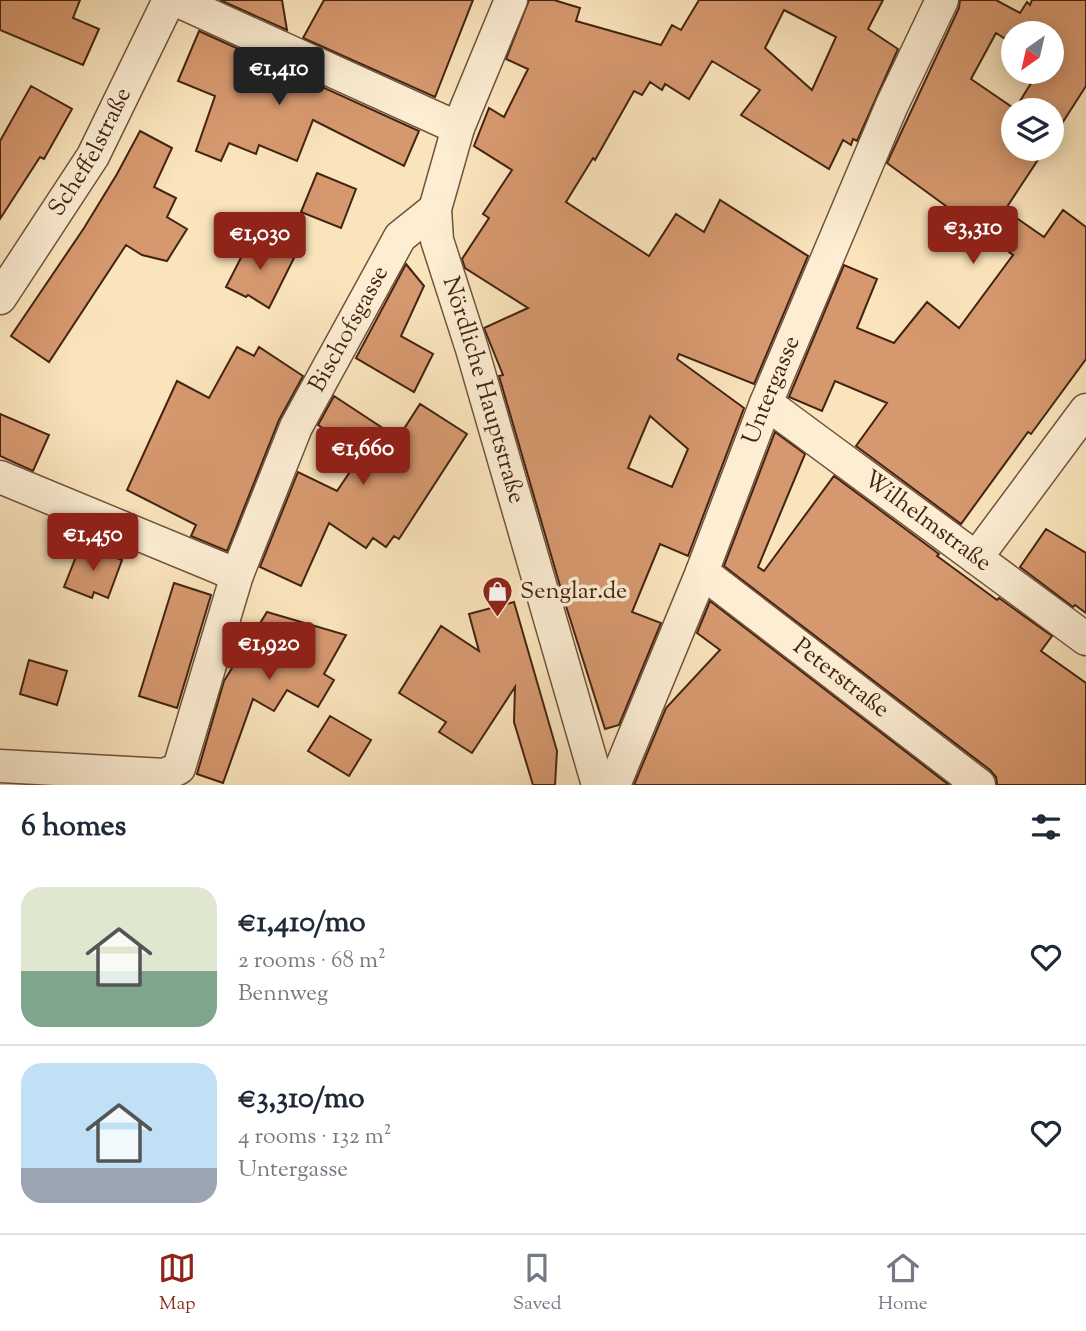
<!DOCTYPE html>
<html lang="en">
<head>
<meta charset="utf-8">
<style>
	body { margin:0; font-family:"Sorts Mill Goudy",serif; background:#f2f2f3; color:#1f2937; height:100vh; display:flex; flex-direction:column; font-size:26px; white-space:nowrap }
	* { box-sizing:border-box; margin:0 }
	p { font-size:23px; color:#747a83 }
	.icon { flex:none; width:38px; height:38px; fill:none; stroke:currentColor; stroke-width:2; stroke-linecap:round; stroke-linejoin:round }
	.map { position:relative; height:785px; overflow:hidden }
	.panel { display:flex; flex-direction:column; background:#fff; flex:1 }
	.panel>* { flex:none }
	.needle { width:46px; rotate:214deg }
	.controls { position:absolute; left:1001px; top:21px; display:grid; gap:14px }
	.controls a { display:grid; place-items:center; width:63px; height:63px; border-radius:50%; background:#fff; box-shadow:0 4px 18px #0003; font-size:35px }
	.price { position:absolute; translate:-50% -60px; padding:0 16px; border-radius:7px; background:#8f2418; color:#fff; font-size:23px; line-height:46px; filter:drop-shadow(0 2px 4px #0008) }
	.price::after { content:''; position:absolute; left:50%; top:42px; width:21px; height:16px; margin-left:-10px; background:inherit; clip-path:polygon(0 0,100% 0,50% 100%) }
	.price.active { background:#222; color:#fff }
	ul { padding:0; list-style:none }
	li { display:flex; align-items:center; gap:21px; height:175px; padding:0 21px }
	li+li { border-top:2px solid #e0e1e3 }
	li span { display:grid; place-items:center; flex:none; width:196px; height:140px; border-radius:21px; color:#555 }
	li>.icon { margin-inline-start:auto }
	span .icon { width:84px; height:84px; fill:#fffc; stroke-width:1 }
	li b { font-size:30px }
	h2 { display:flex; justify-content:space-between; align-items:center; height:84px; padding:0 21px; font-size:30px }
	.tabs { display:flex; justify-content:space-around; align-items:center; height:98px; border-top:2px solid #e0e1e3; background:#fff; font-size:19px; color:#747a83 }
	.tabs a { display:grid; justify-items:center; gap:4px }
	.tabs .active { color:#8f2418 }
	.map>svg:first-child { display:block }
	.building { fill:#d6986f; stroke:#432311; stroke-width:2; fill-rule:evenodd }
	.lines { fill:none; stroke-linecap:round; stroke-linejoin:round }
	.minor-casing { stroke:#71533c; stroke-width:35 }
	.minor { stroke:#fcedd3; stroke-width:32 }
	.labels { text-anchor:middle; dominant-baseline:central; stroke-width:7; stroke-linejoin:round; paint-order:stroke }
	.street-label { font-size:24px; fill:#432311; stroke:#fcedd3 }
	.poi-label { font-size:24px; fill:#432311; stroke:#fcedd3; text-anchor:start }
</style>
</head>
<body>
<div class="map">
<svg width="1086" height="785" viewBox="0 0 1086 785">
	<rect width="100%" height="100%" fill="#fae4bc"/>
	<filter id="stains"><feTurbulence type="fractalNoise" baseFrequency=".00286" numOctaves="4"/><feColorMatrix values="0 0 0 0 .2 0 0 0 0 .09 0 0 0 0 .02 0 0 0 .5 -.17"/></filter>
	<radialGradient id="worn" r=".72"><stop offset=".6" stop-color="#630" stop-opacity="0"/><stop offset="1" stop-color="#630" stop-opacity=".3"/></radialGradient>
	<!-- building -->
	<path class="building" d="M0,0H80L73,18L99,29L83,65L0,30Z
		M220,0H282L287,30Z
		M324,0H473L435,97L303,38Z
		M529,0H554L580,8L576,21L661,45L672,25L681,30L699,0H883L868,29L898,49L857,141L853,139L851,145L843,140L829,169L741,115L760,90L712,61L689,99L665,84L662,90L650,82L642,95L634,91L595,160L593,158L566,202L649,256L676,214L704,232L720,200L808,256L754,384L679,354L677,359L744,408L688,556L660,544L632,612L661,623L619,725L605,729L565,603L499,376L503,375L484,328L528,308L465,268L462,259L489,218L483,214L512,170L474,146L489,108L504,117L528,69L506,59ZM784,10L836,37L812,90L765,48ZM650,416L688,449L672,487L628,468Z
		M960,0H996L1020,13L1027,2L1030,5L1032,0H1086V86L1052,139V110H1013V149H1045L1005,210L1044,237L1063,210L1086,227V359L1031,434L1028,432L961,524L856,446L887,403L835,381L822,411L789,397L844,265L877,279L857,328L894,343L927,302L959,328L1013,255L887,163L959,8ZM996,33L1013,44V33H1052V72H1038L1015,109L971,79Z
		M199,31L419,131L404,166L313,120L297,161L259,145L256,154L229,143L221,161L196,151L215,96L178,81Z
		M31,86L72,109L44,159L40,157L0,219V141Z
		M140,131L172,148L154,187L176,198L167,217L187,229L167,261L142,255L126,245L49,362L11,336L84,228L117,174Z
		M317,173L356,189L341,228L301,212Z
		M252,236L294,258L269,308L248,295L246,297L226,287Z
		M406,264L424,286L401,336L433,354L414,392L356,358Z
		M237,347L254,356L259,347L303,376L279,420L227,551L191,536L196,525L127,490L177,381L209,398Z
		M334,396L398,438L420,404L467,434L399,539L394,536L386,547L373,538L366,548L329,523L301,586L260,567L298,472L337,491L362,454L318,425Z
		M0,414L49,435L33,471L0,456Z
		M775,432L805,454L758,567L764,571L834,476L939,554L937,556L997,600L999,598L1052,636L1041,651L1086,683V785H997L996,777L990,770L724,566Z
		M1046,529L1086,553V613L1075,605L1073,607L1020,567Z
		M81,544L122,560L108,598L94,592L92,598L64,587Z
		M174,583L211,595L177,708L139,696Z
		M710,601L949,785H634L666,708L720,650L697,633Z
		M514,602L557,751L555,785H533L514,722L515,687L472,753L439,732L446,722L399,693L441,626L479,651L469,614Z
		M267,612L346,635L324,674L334,680L318,707L287,690L274,711L253,699L223,783L197,774L224,681Z
		M29,660L67,671L57,705L20,694Z
		M330,716L371,740L349,776L308,751Z"/>
	<g class="lines">
		<defs>
			<g id="minor">
				<path d="M176,0L458,128"/>
				<path id="s1" d="M511,0L458,128L435,209L437,240L472,349L598,785"/>
				<path id="s2" d="M0,298L93,156L169,0"/>
				<path id="s3" d="M766,403L1086,639"/>
				<path d="M0,477L237,575"/>
				<path d="M976,558L1086,410"/>
				<path id="s4" d="M702,572L979,785"/>
				<path id="s5" d="M0,766L165,775L179,768L237,575L296,427L400,237L435,209"/>
				<path id="s6" d="M614,785L702,572L766,403L892,105L942,0"/>
			</g>
		</defs>
		<!-- minor casing -->
		<use href="#minor" class="minor-casing"/>
		<!-- minor -->
		<use href="#minor" class="minor"/>
	</g>
	<!-- icons -->
	<defs>
		<symbol id="shop-pin" viewBox="-11 -11 22 30"><path d="M0 17L-7.5 6A9.5 9.5 0 1 1 7.5 6Z" fill="#8f2418" stroke="#fcedd3"/><path d="M-5-2.5h2.3a2.7 3.5 0 0 1 5.4 0H5L5.5 6h-11ZM-1.5-2.5h3a1.5 2.3 0 0 0-3 0Z" fill="#fff"/></symbol>
	</defs>
	<g fill-rule="evenodd">
		<use href="#shop-pin" x="480" y="574" width="35" height="47"/>
	</g>
	<g class="labels">
		<!-- street labels -->
		<g class="street-label">
			<text stroke="none"><textPath href="#s2" startOffset="172">Scheffelstraße</textPath></text>
			<text stroke="none"><textPath href="#s5" startOffset="653">Bischofsgasse</textPath></text>
			<text stroke="none"><textPath href="#s1" startOffset="411">Nördliche Hauptstraße</textPath></text>
			<text stroke="none"><textPath href="#s6" startOffset="425">Untergasse</textPath></text>
			<text stroke="none"><textPath href="#s3" startOffset="200">Wilhelmstraße</textPath></text>
			<text stroke="none"><textPath href="#s4" startOffset="175">Peterstraße</textPath></text>
		</g>
		<!-- poi labels -->
		<g class="poi-label">
			<text x="520" y="592">Senglar.de</text>
		</g>
	</g>
	<rect width="100%" height="100%" filter="url(#stains)"/>
	<rect width="100%" height="100%" fill="url(#worn)"/>
</svg>
<div class="controls">
<a><svg class="needle" viewBox="-14 -14 28 28"><path d="M0-13l5 13h-10z" fill="#e53935"/><path d="M0 13l5-13h-10z" fill="#747a83"/></svg></a>
<a><svg class="icon" aria-label="layers" viewBox="0 0 24 24"><path d="M12 4l9 5-9 5-9-5zM3 14l9 5 9-5"/></svg></a>
</div>
<b class="price active" style="left:279px;top:107px">€1,410</b>
<b class="price" style="left:973px;top:266px">€3,310</b>
<b class="price" style="left:260px;top:272px">€1,030</b>
<b class="price" style="left:363px;top:487px">€1,660</b>
<b class="price" style="left:93px;top:573px">€1,450</b>
<b class="price" style="left:269px;top:682px">€1,920</b>
</div>
<section class="panel">
<h2>6 homes<svg class="icon" aria-label="filters" viewBox="0 0 24 24"><path d="M4 7h16M4 17h16"/><circle cx="9" cy="7" r="2"/><circle cx="15" cy="17" r="2"/></svg></h2>
<ul>
<li><span style="background:linear-gradient(#dfe7d0 60%,#7fa58c 0)"><svg class="icon" aria-label="home" viewBox="0 0 24 24"><path d="M3 11l9-7 9 7M6 9v11h12V9"/></svg></span><div><b>€1,410/mo</b><p>2 rooms · 68 m²</p><p>Bennweg</p></div><svg class="icon" aria-label="heart" viewBox="0 0 24 24"><path d="M12 20l-8-8c-3-5 5-10 8-4 3-6 11-1 8 4z"/></svg></li>
<li><span style="background:linear-gradient(#bfe0f5 75%,#9aa5b1 0)"><svg class="icon" aria-label="home" viewBox="0 0 24 24"><path d="M3 11l9-7 9 7M6 9v11h12V9"/></svg></span><div><b>€3,310/mo</b><p>4 rooms · 132 m²</p><p>Untergasse</p></div><svg class="icon" aria-label="heart" viewBox="0 0 24 24"><path d="M12 20l-8-8c-3-5 5-10 8-4 3-6 11-1 8 4z"/></svg></li>
</ul>
</section>
<nav class="tabs">
<a class="active"><svg class="icon" aria-label="map" viewBox="0 0 24 24"><path d="M3 6l6-2 6 2 6-2v14l-6 2-6-2-6 2zM9 4v14M15 6v14"/></svg>Map</a>
<a><svg class="icon" aria-label="saved" viewBox="0 0 24 24"><path d="M7 4h10v16l-5-4-5 4z"/></svg>Saved</a>
<a><svg class="icon" aria-label="home" viewBox="0 0 24 24"><path d="M3 11l9-7 9 7M6 9v11h12V9"/></svg>Home</a>
</nav>
</body>
</html>
